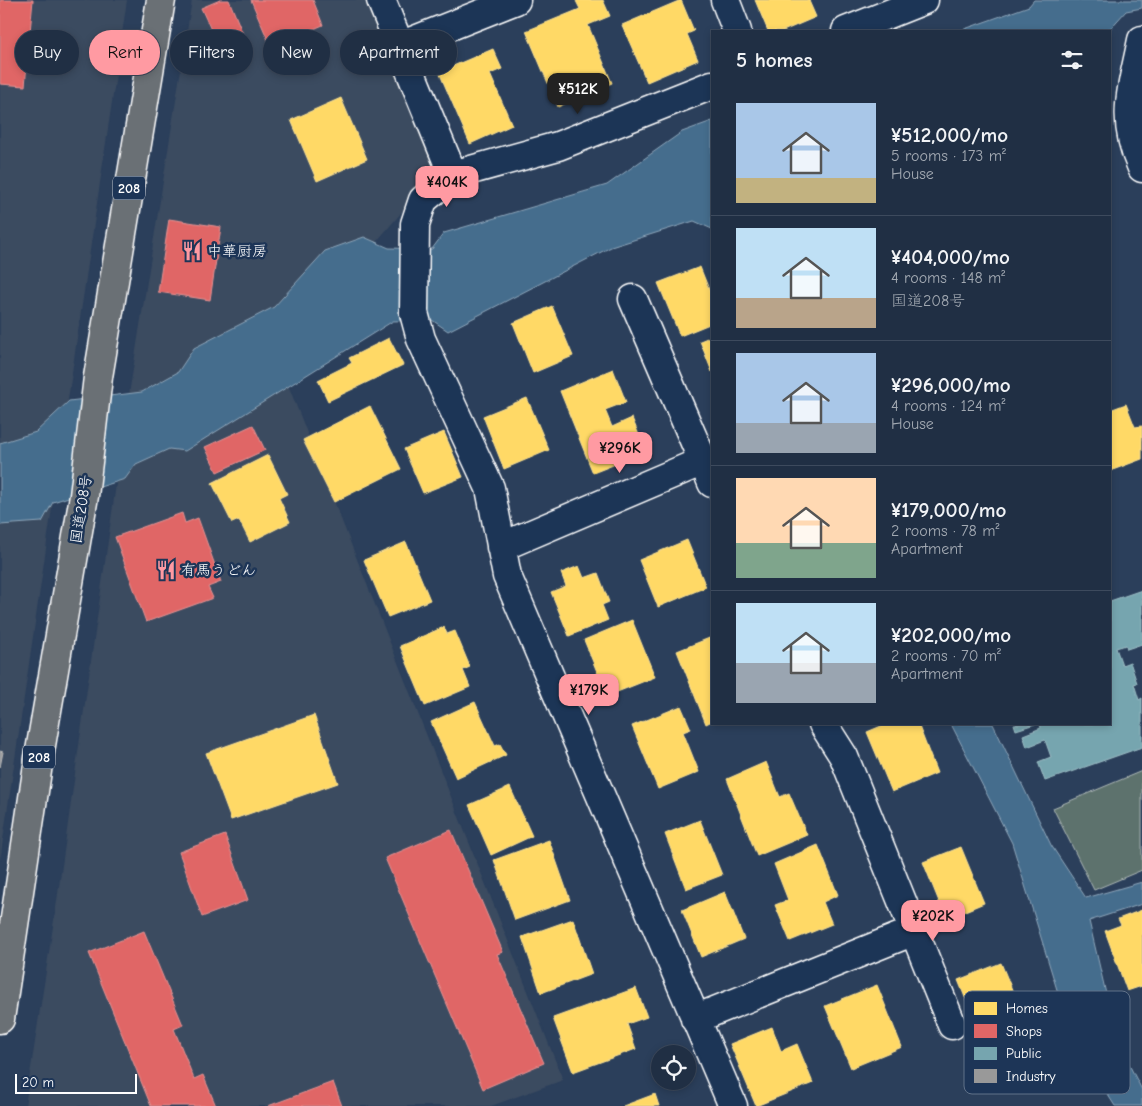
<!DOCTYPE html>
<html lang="en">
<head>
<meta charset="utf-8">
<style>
	body { margin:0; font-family:"Comic Neue","Klee One",sans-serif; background:#2d3b4f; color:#f1f3f6; height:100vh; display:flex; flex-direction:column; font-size:19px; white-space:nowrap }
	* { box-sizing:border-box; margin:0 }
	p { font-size:16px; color:#a2a9b2 }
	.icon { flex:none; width:28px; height:28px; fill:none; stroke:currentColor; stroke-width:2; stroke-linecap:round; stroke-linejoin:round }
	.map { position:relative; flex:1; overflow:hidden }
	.side { position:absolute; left:711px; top:30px; width:400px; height:695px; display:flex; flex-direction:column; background:#202f44; border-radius:0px; box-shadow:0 2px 8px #0003,0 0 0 1px #3d4a5d }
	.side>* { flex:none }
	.guide { position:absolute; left:15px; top:30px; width:475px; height:45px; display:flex; gap:10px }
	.tools { position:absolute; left:651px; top:1045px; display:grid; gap:10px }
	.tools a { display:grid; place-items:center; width:45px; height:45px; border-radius:50%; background:#202f44; box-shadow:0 2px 8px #0003,0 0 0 1px #3d4a5d; font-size:25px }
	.scale { position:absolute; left:15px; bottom:12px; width:122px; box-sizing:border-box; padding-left:5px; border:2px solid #fff; border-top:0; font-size:14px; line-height:18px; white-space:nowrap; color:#fff; -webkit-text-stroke:4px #1d3557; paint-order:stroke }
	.price { position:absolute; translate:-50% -42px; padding:0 11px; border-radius:10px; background:#ff9aa2; color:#111; font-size:16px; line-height:32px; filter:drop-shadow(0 1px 2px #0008) }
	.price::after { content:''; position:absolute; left:50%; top:30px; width:15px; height:11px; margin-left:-8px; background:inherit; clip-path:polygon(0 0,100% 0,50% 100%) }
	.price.active { background:#222; color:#fff }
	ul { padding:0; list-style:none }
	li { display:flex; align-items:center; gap:15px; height:125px; padding:0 25px }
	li+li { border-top:1px solid #3d4a5d }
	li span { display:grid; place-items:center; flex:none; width:140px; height:100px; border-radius:0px; color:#555 }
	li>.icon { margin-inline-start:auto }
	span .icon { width:60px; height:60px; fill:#fffc; stroke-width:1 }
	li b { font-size:21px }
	h2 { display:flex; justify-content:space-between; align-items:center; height:60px; padding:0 25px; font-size:21px }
	.pill { padding:0 18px; border-radius:22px; background:#202f44; box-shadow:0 2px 8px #0003,0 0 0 1px #3d4a5d; font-size:18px; line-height:45px }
	.pill.active { background:#ff9aa2; color:#111 }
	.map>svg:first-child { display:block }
	.built { fill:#3b4b60 }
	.green { fill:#5d726d; stroke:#aeb8b6 }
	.water { fill:#456d8d; stroke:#8fa7bb }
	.homes { fill:#ffd966; stroke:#ffe494 }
	.shops { fill:#e06666; stroke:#e99494 }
	.public { fill:#76a5af; stroke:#9fc0c7 }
	.industry { fill:#999; stroke:#b8b8b8 }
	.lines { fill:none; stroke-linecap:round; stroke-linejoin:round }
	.minor-casing { stroke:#fff; stroke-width:31 }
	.highway-casing { stroke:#fff; stroke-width:31 }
	.minor { stroke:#1d3557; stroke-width:28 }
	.highway { stroke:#6b6f75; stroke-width:28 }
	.labels { text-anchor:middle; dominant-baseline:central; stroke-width:5; stroke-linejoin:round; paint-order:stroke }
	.shield { fill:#1d3557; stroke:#bbc2cd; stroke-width:1 }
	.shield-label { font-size:14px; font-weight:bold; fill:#fff }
	.poi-label { font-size:15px; fill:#fff; stroke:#1d3557; text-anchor:start }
	.street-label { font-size:15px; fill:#fff; stroke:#1d3557 }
	.key { fill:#1d3557; stroke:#617289; stroke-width:1 }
	.key-label { font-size:14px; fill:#fff }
</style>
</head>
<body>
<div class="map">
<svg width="1142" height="1106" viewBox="0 0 1142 1106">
	<rect width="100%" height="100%" fill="#2b3f5b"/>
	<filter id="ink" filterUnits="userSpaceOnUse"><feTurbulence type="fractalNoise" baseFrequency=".02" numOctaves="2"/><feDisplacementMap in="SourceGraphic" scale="10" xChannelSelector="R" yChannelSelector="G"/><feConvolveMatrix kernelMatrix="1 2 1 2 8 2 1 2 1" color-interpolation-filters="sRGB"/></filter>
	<g filter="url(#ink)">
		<!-- built -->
		<path class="built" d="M0,0H127L0,860Z
			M192,0H370L439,169L277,357L563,1080L491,1106H25L57,901L127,407Z"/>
		<!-- green -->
		<path class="green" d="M1142,771V870L1094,890L1053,808Z"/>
		<!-- water -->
		<path class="water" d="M1034,0H1142V8L1126,11L1108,31H959L1029,6Z
			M712,121V229L694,221L611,247L448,331L432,320L393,321L185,451L169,449L136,464L125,479L53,502L42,522L0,525V443L36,432L69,401L142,392L178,372L194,348L274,307L325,251L364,237L389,248L432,249L444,233L607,185L682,132Z
			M951,724H993L1051,845L1086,898L1142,882V904L1089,921L1117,1041L1142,1090V1106H1115L1101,1084L1058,993L1012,843Z"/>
		<!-- homes -->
		<path class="homes" d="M580,0H603L610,16L588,25L612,83L558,107L526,31L580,9L576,1Z
			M681,0L694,31L687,34L698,60L647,82L622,25Z
			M755,0H811L809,1L816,17L783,31H768Z
			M493,49L502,69L490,74L512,125L470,144L439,72Z
			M341,98L367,159L317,181L291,120Z
			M700,267L712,297V323L680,336L658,283Z
			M552,306L573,356L533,373L513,323Z
			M712,336V372L700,341Z
			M389,338L403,365L328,401L318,380L352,363L349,358Z
			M613,369L626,402L605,410L612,427L632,418L646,452L593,473L560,391Z
			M527,398L549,450L504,469L483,416Z
			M1126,404L1135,427L1142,426V459L1110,471V410Z
			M370,406L401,469L334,502L303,440Z
			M444,432L463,477L423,493L404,449Z
			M268,455L287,494L279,498L290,522L250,542L239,520L232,523L212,483Z
			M687,540L706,587L658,607L639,560Z
			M406,542L430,600L388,617L364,560Z
			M579,566L584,578L598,573L609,602L602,605L608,620L569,636L551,592L566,586L561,573Z
			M632,620L655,677L607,696L584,640Z
			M444,627L447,634L455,631L470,667L463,670L470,687L425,706L400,646Z
			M712,637V721L706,724L677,651Z
			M475,702L495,746L500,744L506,755L456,778L431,722Z
			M681,706L691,729L683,732L699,772L658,789L632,726Z
			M314,715L338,783L231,820L206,753Z
			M886,724H918L937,773L892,792L867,732Z
			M766,762L780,797L789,793L807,835L757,856L727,779Z
			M510,787L532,836L491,855L469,805Z
			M700,820L722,875L686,889L665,834Z
			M549,840L570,900L515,920L494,860Z
			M818,845L838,895L823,902L832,924L790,941L775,905L788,900L774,864Z
			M961,847L984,903L946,919L923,862Z
			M725,892L744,939L701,957L682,910Z
			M1142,910V986L1127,991L1105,931L1121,925L1118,919Z
			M573,919L592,974L541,993L522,937Z
			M1001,963L1020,1009L977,1027L958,980Z
			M877,985L902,1047L851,1068L825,1006Z
			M636,988L647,1017L627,1024L636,1049L573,1072L553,1018Z
			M772,1027L781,1051L797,1044L813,1083L756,1106L730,1044Z
			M655,1094L659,1106H623Z"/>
		<!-- shops -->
		<path class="shops" d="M0,0H33L25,86L0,84Z
			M220,0H229L243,34L218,45L201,8Z
			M251,0H313L323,25L271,47Z
			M169,219L221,227L210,300L158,292Z
			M253,425L265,450L217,472L205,447Z
			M182,513L185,523L198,518L221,582L208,587L213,598L146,622L115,537Z
			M451,830L503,952L497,954L544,1063L483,1089L385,858Z
			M225,835L248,900L202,917L179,852Z
			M144,931L183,1025L174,1029L194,1079L203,1075L216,1106H151L89,953Z
			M333,1082L342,1106H268Z"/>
		<!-- public -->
		<path class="public" d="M1142,590V644L1127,649L1126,645L1116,648L1122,665L1130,662L1137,683L1134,684L1139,700L1142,698V747L1045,781L1038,762L1051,757L1045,740L1027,747L1023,735L1041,728L1040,724H1110V601Z
			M1014,724H1035L1016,730Z"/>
		<!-- industry -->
		<path class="industry" d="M0,751L3,752L0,767Z"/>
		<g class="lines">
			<defs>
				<path id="minor" d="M381,0L453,175
					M725,0L737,31
					M846,31L924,0
					M1142,40C1132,90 1120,119 1142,168
					M400,46L516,0
					M712,85L558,146L453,175L423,200L415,224L414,313L421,339L490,488L507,576L733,1106
					M633,299L703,461
					M501,547L703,461L712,483
					M914,931L952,1025
					M695,1019L914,931L844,757L823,724"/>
				<path id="highway" d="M0,1019L40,751L84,496L98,377L161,0"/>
			</defs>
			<!-- minor casing -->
			<use href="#minor" class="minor-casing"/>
			<!-- highway casing -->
			<use href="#highway" class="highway-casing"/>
			<!-- minor -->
			<use href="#minor" class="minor"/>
			<!-- highway -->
			<use href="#highway" class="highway"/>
		</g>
	</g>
	<!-- icons -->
	<defs>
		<symbol id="restaurant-bare" viewBox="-9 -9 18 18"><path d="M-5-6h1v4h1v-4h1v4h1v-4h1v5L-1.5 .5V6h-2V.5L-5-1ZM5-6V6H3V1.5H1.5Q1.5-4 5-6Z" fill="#ff9aa2" stroke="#1d3557" stroke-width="2.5" paint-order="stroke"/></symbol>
	</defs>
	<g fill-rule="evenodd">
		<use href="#restaurant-bare" x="178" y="237" width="28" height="28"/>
		<use href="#restaurant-bare" x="152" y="556" width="28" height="28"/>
	</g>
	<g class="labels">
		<!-- shield labels -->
		<g class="shield">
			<rect x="113" y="176.5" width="32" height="23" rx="4"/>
			<rect x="23" y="745.5" width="32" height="23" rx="4"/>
		</g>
		<g class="shield-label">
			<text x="129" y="188">208</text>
			<text x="39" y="757">208</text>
		</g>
		<!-- poi labels -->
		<g class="poi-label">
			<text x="207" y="251">中華厨房</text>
			<text x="181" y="570">有馬うどん</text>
		</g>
		<!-- street labels -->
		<g class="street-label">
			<text transform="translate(81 509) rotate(-81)">国道208号</text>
		</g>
	</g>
	<!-- legend -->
	<rect x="964" y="991" width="166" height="103" rx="8" class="key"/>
	<rect x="974" y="1002" width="23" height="13" fill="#ffd966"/>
	<rect x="974" y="1024" width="23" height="14" fill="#e06666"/>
	<rect x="974" y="1047" width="23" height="13" fill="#76a5af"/>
	<rect x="974" y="1069" width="23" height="14" fill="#999"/>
	<g class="key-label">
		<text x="1006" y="1013">Homes</text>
		<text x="1006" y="1036">Shops</text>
		<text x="1006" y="1058">Public</text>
		<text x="1006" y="1081">Industry</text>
	</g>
</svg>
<div class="tools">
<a><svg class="icon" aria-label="locate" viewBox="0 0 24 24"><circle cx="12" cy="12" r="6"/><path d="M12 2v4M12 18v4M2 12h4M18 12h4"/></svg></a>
</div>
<div class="scale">20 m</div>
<b class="price active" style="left:578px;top:115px">¥512K</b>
<b class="price" style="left:447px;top:208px">¥404K</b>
<b class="price" style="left:620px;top:474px">¥296K</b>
<b class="price" style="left:589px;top:716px">¥179K</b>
<b class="price" style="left:933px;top:942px">¥202K</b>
<div class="guide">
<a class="pill">Buy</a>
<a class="pill active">Rent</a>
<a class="pill">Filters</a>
<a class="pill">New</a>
<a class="pill">Apartment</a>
</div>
<section class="side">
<h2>5 homes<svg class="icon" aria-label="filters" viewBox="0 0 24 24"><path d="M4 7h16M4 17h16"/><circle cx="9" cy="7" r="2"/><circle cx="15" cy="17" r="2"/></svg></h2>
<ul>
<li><span style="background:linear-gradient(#a9c7e8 75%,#c2b280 0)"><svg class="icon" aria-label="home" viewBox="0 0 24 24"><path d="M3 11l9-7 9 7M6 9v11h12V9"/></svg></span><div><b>¥512,000/mo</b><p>5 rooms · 173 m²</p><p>House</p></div></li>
<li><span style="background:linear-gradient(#bfe0f5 70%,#b9a48a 0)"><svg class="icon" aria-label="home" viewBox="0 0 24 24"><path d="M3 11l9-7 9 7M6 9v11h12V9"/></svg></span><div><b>¥404,000/mo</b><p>4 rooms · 148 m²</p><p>国道208号</p></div></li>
<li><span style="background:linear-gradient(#a9c7e8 70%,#9aa5b1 0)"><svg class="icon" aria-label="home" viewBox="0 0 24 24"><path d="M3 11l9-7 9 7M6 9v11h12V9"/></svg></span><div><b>¥296,000/mo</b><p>4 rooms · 124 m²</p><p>House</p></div></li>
<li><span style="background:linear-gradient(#ffd9b3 65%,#7fa58c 0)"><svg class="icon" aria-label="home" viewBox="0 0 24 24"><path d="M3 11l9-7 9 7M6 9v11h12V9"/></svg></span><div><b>¥179,000/mo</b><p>2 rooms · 78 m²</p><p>Apartment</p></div></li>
<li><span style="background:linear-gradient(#bfe0f5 60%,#9aa5b1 0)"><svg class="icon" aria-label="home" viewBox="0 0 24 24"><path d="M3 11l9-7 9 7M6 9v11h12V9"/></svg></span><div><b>¥202,000/mo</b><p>2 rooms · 70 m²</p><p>Apartment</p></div></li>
</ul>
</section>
</div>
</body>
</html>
